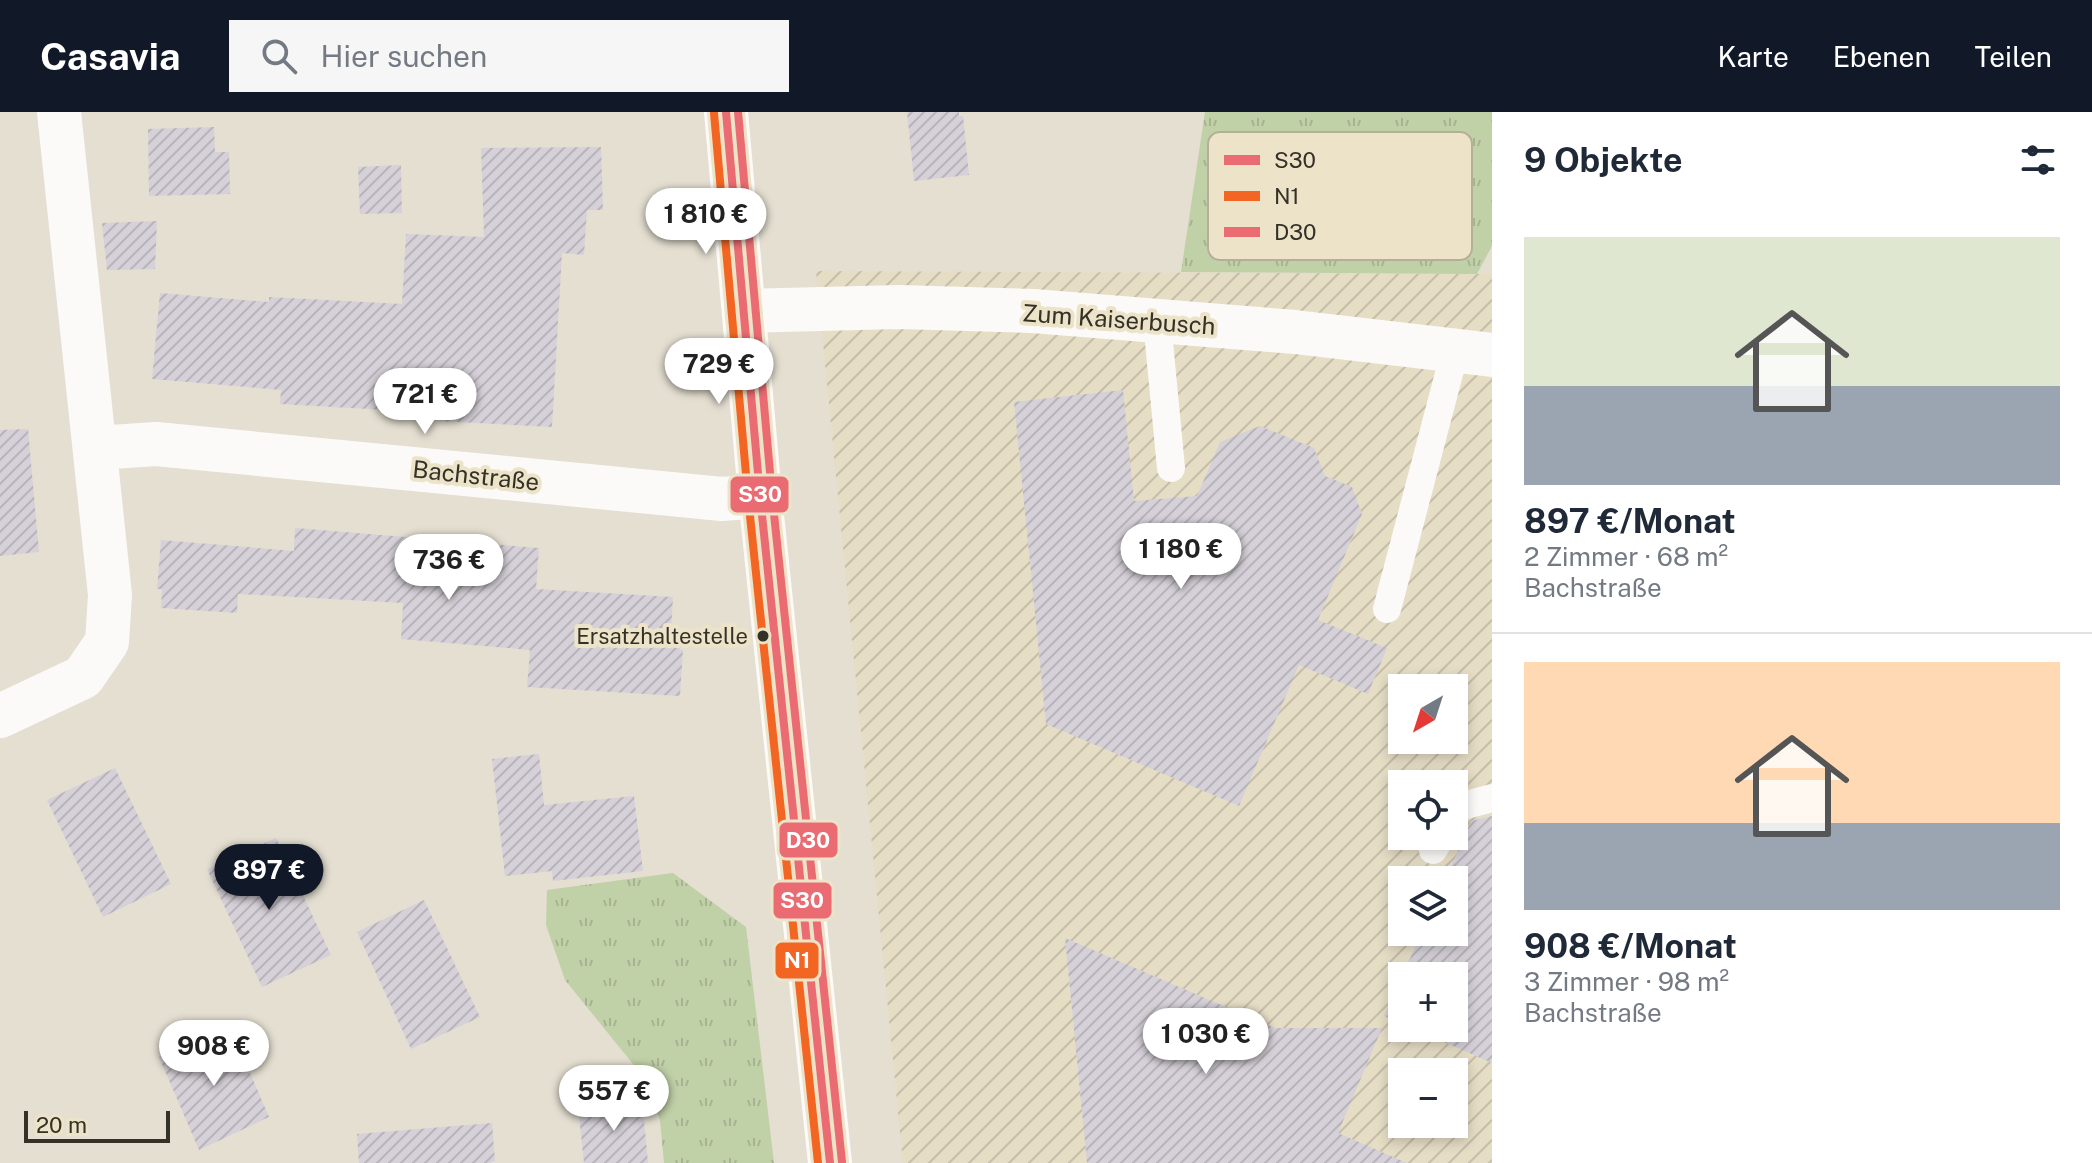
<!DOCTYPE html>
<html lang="de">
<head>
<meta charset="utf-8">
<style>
	body { margin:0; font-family:"Public Sans",sans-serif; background:#f6f6f7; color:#1f2937; height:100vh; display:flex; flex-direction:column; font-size:30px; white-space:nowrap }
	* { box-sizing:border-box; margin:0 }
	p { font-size:26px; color:#747a83 }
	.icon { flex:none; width:44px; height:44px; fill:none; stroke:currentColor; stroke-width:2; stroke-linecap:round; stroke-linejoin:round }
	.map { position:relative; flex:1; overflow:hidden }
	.details { display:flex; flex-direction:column; background:#fff; width:600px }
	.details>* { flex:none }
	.needle { width:52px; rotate:219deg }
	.fabs { position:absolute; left:1388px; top:562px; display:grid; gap:16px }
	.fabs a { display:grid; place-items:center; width:80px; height:80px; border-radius:0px; background:#fff; box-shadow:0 4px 12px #0003; font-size:40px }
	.scale { position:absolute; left:24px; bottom:20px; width:146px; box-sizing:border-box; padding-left:8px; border:4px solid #343127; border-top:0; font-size:22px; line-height:28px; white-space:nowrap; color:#343127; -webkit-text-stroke:6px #ece3c9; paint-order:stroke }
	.price { position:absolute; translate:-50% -68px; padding:0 18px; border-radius:28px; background:#fff; color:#222; font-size:26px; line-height:52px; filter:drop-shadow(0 2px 4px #0008) }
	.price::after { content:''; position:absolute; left:50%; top:48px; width:24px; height:18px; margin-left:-12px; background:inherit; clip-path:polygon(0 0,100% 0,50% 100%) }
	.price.current { background:#111827; color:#fff }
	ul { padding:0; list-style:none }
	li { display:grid; align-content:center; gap:16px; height:424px; padding:0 32px }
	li+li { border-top:2px solid #e0e1e3 }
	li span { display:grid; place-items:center; height:248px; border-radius:0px; color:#555 }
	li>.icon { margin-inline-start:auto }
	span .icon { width:144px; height:144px; fill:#fffc; stroke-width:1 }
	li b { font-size:34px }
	h2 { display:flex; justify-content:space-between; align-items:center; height:96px; padding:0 32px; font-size:34px }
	header { display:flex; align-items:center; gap:48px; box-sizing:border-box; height:112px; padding:0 40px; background:#111827; color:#fff }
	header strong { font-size:38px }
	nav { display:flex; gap:44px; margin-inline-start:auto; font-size:28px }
	.search { width:560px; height:72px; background:#f6f6f7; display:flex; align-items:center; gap:20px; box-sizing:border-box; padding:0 28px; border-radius:0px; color:#747a83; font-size:30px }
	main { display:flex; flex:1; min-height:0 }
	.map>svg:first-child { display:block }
	.industrial { fill:url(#industrial-furrows); fill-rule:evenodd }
	.grass { fill:url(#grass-tufts) }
	.building { fill:url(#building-hatch) }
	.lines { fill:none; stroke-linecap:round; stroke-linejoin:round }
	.service { stroke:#fbfaf8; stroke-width:28 }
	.minor { stroke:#fbfaf8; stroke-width:44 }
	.secondary { stroke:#fbfaf8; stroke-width:44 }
	.bus-1-casing { stroke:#ece3c9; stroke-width:14 }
	.bus-2-casing { stroke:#ece3c9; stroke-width:14 }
	.bus-3-casing { stroke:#ece3c9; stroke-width:14 }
	.bus-1 { stroke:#ea6c72; stroke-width:8 }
	.bus-2 { stroke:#f26522; stroke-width:8 }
	.bus-3 { stroke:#ea6c72; stroke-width:8 }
	.bus-dot { fill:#343127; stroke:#ece3c9; stroke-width:3 }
	.labels { text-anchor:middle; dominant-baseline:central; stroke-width:8; stroke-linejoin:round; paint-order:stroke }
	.bus-label { font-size:22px; fill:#343127; stroke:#ece3c9; text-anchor:end }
	.street-label { font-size:24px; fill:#343127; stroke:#ece3c9 }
	.key { fill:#ece3c9; stroke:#b5ae98; stroke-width:2 }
	.key-label { font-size:22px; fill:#343127 }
	.line-badge { stroke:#ece3c9; stroke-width:3 }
	.badge-label { font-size:22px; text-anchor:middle; font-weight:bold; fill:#fff }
</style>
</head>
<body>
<header>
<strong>Casavia</strong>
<div class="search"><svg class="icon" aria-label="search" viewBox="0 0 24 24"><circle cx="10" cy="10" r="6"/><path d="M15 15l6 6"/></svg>Hier suchen</div>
<nav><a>Karte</a><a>Ebenen</a><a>Teilen</a></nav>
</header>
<main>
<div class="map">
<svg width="1492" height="1051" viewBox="0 0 1492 1051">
	<defs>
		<pattern id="industrial-furrows" width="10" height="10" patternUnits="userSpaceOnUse" patternTransform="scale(2)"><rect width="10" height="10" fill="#e6ddc5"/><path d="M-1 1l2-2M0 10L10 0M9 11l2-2" fill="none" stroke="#c6bea9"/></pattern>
		<pattern id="grass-tufts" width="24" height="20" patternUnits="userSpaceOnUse" patternTransform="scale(2)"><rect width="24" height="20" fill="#c0d0a7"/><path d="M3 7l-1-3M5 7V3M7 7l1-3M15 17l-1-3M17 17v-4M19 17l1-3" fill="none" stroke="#a6b390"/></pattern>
		<pattern id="building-hatch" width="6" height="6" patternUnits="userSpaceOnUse" patternTransform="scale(2)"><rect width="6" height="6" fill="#d6d1d9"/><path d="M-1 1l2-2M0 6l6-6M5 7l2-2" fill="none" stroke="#b8b4ba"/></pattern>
	</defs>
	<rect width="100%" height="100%" fill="#e4dfd1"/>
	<!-- industrial -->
	<path class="industrial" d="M816,159L1492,162V1051H903ZM1402,576H1454V628H1402ZM1402,672H1454V724H1402ZM1402,768H1454V820H1402ZM1402,864H1454V916H1402ZM1402,960H1454V1012H1402Z"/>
	<!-- grass -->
	<path class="grass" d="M1205,0H1492V134L1477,162L1181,160Z
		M673,761L746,815L774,1051H664L660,1008L641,962L565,868L546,813L547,778Z"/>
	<!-- building -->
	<path class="building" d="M907,0H959V4H963L969,63L914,69Z
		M214,15L215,40H229L230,82L149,84L148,17Z
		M601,35L603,98H587L584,143L562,141L552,315L439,309V301L280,292L281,278L152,267L160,181L269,190V185L402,192L406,122L484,125L481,36Z
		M401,53L402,101L360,102L358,55Z
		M157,109L155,157L107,158L102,111Z
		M1123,278L1134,389L1197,384L1220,330L1260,314L1314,336L1325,364L1352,375L1362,402L1318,508L1387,536L1368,582L1299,553L1239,694L1046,612L1014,290Z
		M28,317L39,440L0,444V318Z
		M295,416L539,436L536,477L673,485L671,518L681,519L680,538H683L680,584L527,575L530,538L401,527L403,491L238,482L237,501L161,496L162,477H157L161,428L294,439Z
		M539,642L544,693L634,684L643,759L553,769L552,759L505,764L492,647Z
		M115,656L171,772L103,805L47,688Z
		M1492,704V951L1412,916H1454V864H1402L1422,820H1454V768H1445L1471,709Z
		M276,726L331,843L262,875L207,757Z
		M424,788L480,905L411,937L357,820Z
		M1065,826L1275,916H1382L1338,1021L1407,1051H1087Z
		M1402,864V912L1384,904Z
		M230,914L269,1005L199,1038L159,945Z
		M642,987L648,1051H584L578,994Z
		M492,1011L495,1049L490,1051H359L357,1022Z"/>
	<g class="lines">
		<!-- service -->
		<path class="service" d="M1157,209L1171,356
			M1387,497L1455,239
			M1454,704L1459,695L1492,686
			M1433,738L1442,724"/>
		<!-- minor -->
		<path class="minor" d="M745,199L899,195L1033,199L1295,220L1492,243
			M96,336L156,332L722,387L760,384
			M0,604L83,565L107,530L110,483L59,0"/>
		<!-- secondary -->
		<path class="secondary" d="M726,0L760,384L830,1051"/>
		<defs>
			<path id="bus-1" d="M726,0L760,384L830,1051"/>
			<path id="bus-2" d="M714,1L748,385L818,1051"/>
			<path id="bus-3" d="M738,0L772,383L842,1050"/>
		</defs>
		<!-- bus-1 casing -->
		<use href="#bus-1" class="bus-1-casing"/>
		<!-- bus-2 casing -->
		<use href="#bus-2" class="bus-2-casing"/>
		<!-- bus-3 casing -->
		<use href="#bus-3" class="bus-3-casing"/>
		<!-- bus-1 -->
		<use href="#bus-1" class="bus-1"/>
		<!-- bus-2 -->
		<use href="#bus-2" class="bus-2"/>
		<!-- bus-3 -->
		<use href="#bus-3" class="bus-3"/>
	</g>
	<!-- markers -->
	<circle class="bus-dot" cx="763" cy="524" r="7"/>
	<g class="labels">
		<!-- bus labels -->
		<g class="bus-label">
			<text x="748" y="524">Ersatzhaltestelle</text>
		</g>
		<!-- street labels -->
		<g class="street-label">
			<text transform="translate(1119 207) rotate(4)">Zum Kaiserbusch</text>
			<text transform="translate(476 363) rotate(6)">Bachstraße</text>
		</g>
	</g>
	<!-- legend -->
	<rect x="1208" y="20" width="264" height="128" rx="12" class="key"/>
	<rect x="1224" y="43" width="36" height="10" fill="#ea6c72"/>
	<rect x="1224" y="79" width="36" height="10" fill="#f26522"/>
	<rect x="1224" y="115" width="36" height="10" fill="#ea6c72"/>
	<g class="key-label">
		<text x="1274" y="56">S30</text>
		<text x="1274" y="92">N1</text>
		<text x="1274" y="128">D30</text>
	</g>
	<g class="line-badge">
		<rect x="729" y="363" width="61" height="39" rx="8" fill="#ea6c72"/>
		<rect x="778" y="709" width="61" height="38" rx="8" fill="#ea6c72"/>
		<rect x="772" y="769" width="61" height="39" rx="8" fill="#ea6c72"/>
		<rect x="774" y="829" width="46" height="39" rx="8" fill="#f26522"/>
	</g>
	<g class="badge-label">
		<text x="760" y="390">S30</text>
		<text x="808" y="736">D30</text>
		<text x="802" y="796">S30</text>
		<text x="797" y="856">N1</text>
	</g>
</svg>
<div class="fabs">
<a><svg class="needle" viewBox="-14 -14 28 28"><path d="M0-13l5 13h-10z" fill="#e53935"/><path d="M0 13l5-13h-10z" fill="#747a83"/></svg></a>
<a><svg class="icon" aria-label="locate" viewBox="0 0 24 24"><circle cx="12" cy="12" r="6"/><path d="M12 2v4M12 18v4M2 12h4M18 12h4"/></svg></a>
<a><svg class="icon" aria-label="layers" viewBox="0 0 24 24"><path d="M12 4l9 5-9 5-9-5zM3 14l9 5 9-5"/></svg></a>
<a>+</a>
<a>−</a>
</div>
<div class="scale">20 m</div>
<b class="price" style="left:706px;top:144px">1 810 €</b>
<b class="price" style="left:719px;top:294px">729 €</b>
<b class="price" style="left:425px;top:324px">721 €</b>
<b class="price" style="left:1181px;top:479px">1 180 €</b>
<b class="price" style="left:449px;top:490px">736 €</b>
<b class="price current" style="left:269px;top:800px">897 €</b>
<b class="price" style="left:1206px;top:964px">1 030 €</b>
<b class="price" style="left:214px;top:976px">908 €</b>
<b class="price" style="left:614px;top:1021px">557 €</b>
</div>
<section class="details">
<h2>9 Objekte<svg class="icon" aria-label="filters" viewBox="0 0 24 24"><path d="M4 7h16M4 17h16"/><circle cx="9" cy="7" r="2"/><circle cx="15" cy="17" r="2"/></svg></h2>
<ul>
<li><span style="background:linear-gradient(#dfe7d0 60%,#9aa5b1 0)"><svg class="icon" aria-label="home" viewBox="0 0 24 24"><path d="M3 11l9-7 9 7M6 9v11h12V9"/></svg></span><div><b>897 €/Monat</b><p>2 Zimmer · 68 m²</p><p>Bachstraße</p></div></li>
<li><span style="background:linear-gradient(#ffd9b3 65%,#9aa5b1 0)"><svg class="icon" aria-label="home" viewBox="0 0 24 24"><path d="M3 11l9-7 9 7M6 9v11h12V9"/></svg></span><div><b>908 €/Monat</b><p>3 Zimmer · 98 m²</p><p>Bachstraße</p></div></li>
</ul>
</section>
</main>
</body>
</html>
